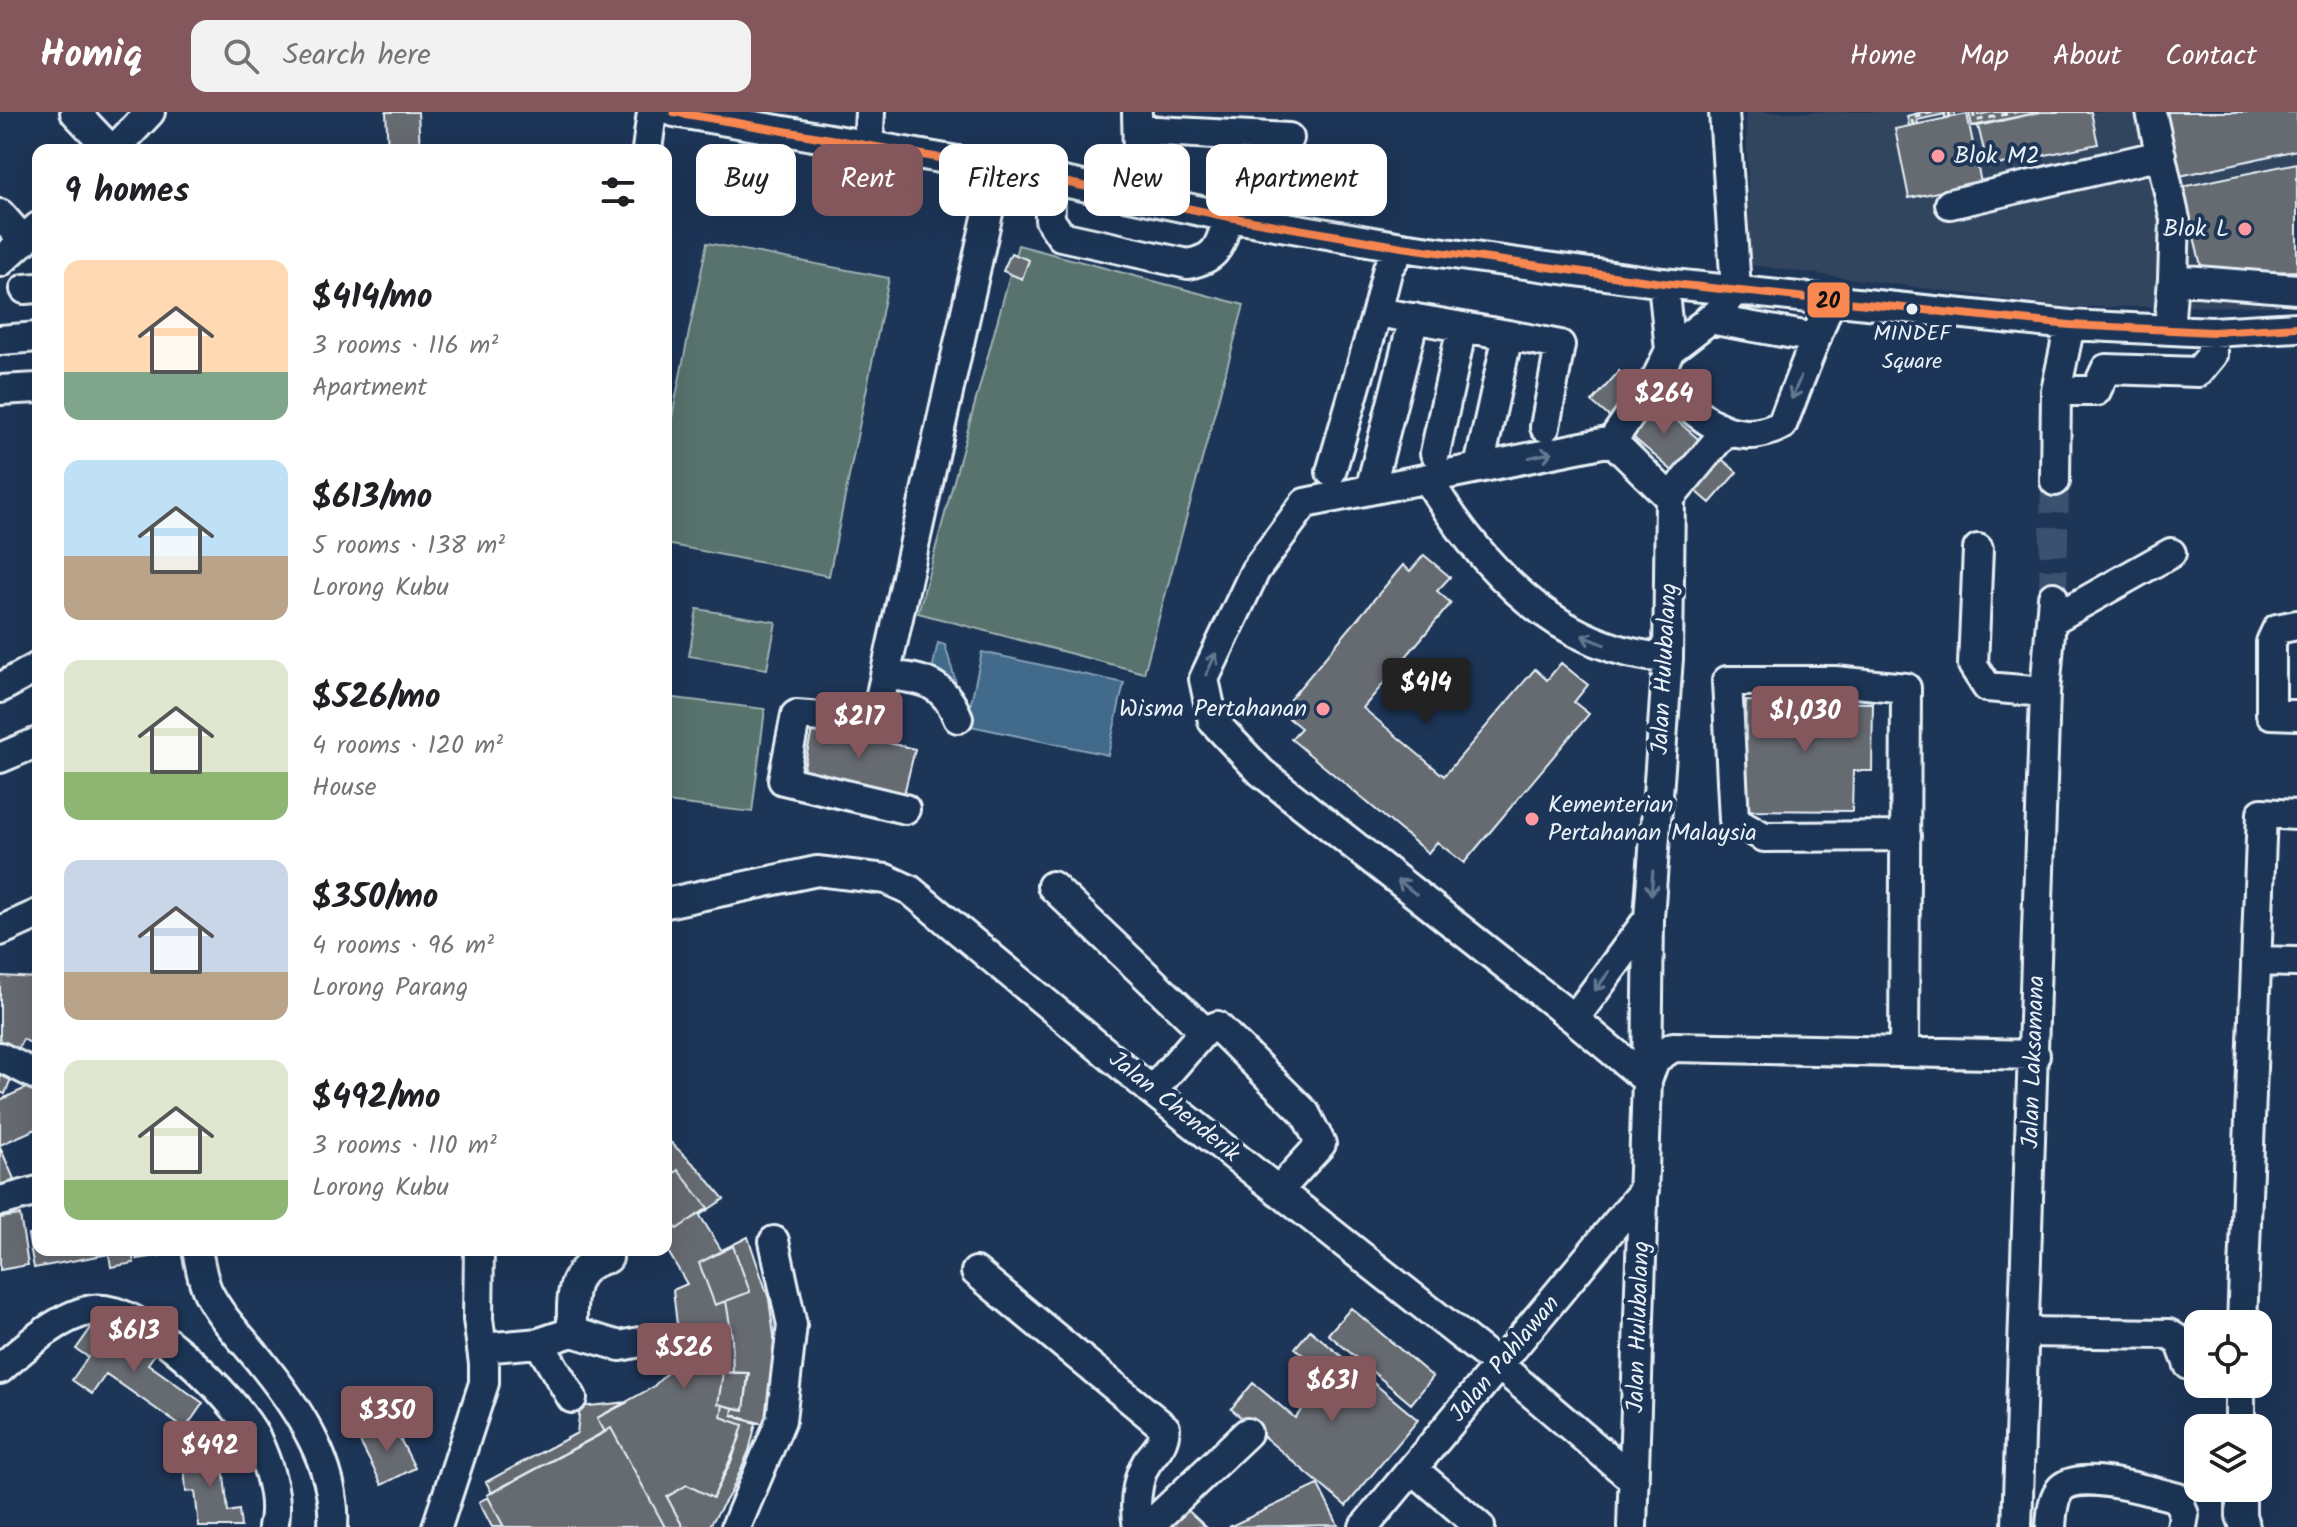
<!DOCTYPE html>
<html lang="en">
<head>
<meta charset="utf-8">
<style>
	body { margin:0; font-family:Kalam,sans-serif; background:#f2f2f2; color:#202124; height:100vh; display:flex; flex-direction:column; font-size:30px; white-space:nowrap }
	* { box-sizing:border-box; margin:0 }
	p { font-size:26px; color:#757577 }
	.icon { flex:none; width:44px; height:44px; fill:none; stroke:currentColor; stroke-width:2; stroke-linecap:round; stroke-linejoin:round }
	.map { position:relative; flex:1; overflow:hidden }
	.details { position:absolute; left:32px; top:32px; width:640px; height:1112px; display:flex; flex-direction:column; background:#fff; border-radius:16px; box-shadow:0 8px 32px #0002 }
	.details>* { flex:none }
	.guide { position:absolute; left:696px; top:32px; width:760px; height:72px; display:flex; gap:16px }
	.tools { position:absolute; left:2184px; top:1198px; display:grid; gap:16px }
	.tools a { display:grid; place-items:center; width:88px; height:88px; border-radius:16px; background:#fff; box-shadow:0 8px 32px #0002; font-size:40px }
	.price { position:absolute; translate:-50% -68px; padding:0 18px; border-radius:8px; background:#84575d; color:#fff; font-size:26px; line-height:52px; filter:drop-shadow(0 2px 4px #0008) }
	.price::after { content:''; position:absolute; left:50%; top:48px; width:24px; height:18px; margin-left:-12px; background:inherit; clip-path:polygon(0 0,100% 0,50% 100%) }
	.price.on { background:#222; color:#fff }
	ul { padding:0; list-style:none }
	li { display:flex; align-items:center; gap:24px; height:200px; padding:0 32px }
	li span { display:grid; place-items:center; flex:none; width:224px; height:160px; border-radius:16px; color:#555 }
	li>.icon { margin-inline-start:auto }
	span .icon { width:96px; height:96px; fill:#fffc; stroke-width:1 }
	li b { font-size:34px }
	h2 { display:flex; justify-content:space-between; align-items:center; height:96px; padding:0 32px; font-size:34px }
	.tag { padding:0 28px; border-radius:16px; background:#fff; box-shadow:0 8px 32px #0002; font-size:28px; line-height:72px }
	.tag.on { background:#84575d; color:#fff }
	header { display:flex; align-items:center; gap:48px; box-sizing:border-box; height:112px; padding:0 40px; background:#84575d; color:#fff }
	header strong { font-size:38px }
	nav { display:flex; gap:44px; margin-inline-start:auto; font-size:28px }
	.search { width:560px; height:72px; background:#f2f2f2; display:flex; align-items:center; gap:20px; box-sizing:border-box; padding:0 28px; border-radius:16px; color:#757577; font-size:30px }
	.map>svg:first-child { display:block }
	.built { fill:#33455f }
	.green { fill:#58726e; stroke:#a0b2b3; stroke-width:2 }
	.water { fill:#436b8b; stroke:#85a1b7; stroke-width:2 }
	.building { fill:#666b71; stroke:#e8f1f8; stroke-width:2 }
	.lines { fill:none; stroke-linecap:round; stroke-linejoin:round }
	.minor-tunnel { stroke:#3b516f; stroke-width:28; stroke-dasharray:28 14; stroke-linecap:butt }
	.minor-casing { stroke:#e8f1f8; stroke-width:34 }
	.path { stroke:#e8f1f8; stroke-width:3; stroke-dasharray:6 6; stroke-linecap:butt }
	.minor { stroke:#1d3557; stroke-width:28 }
	.bus-1-casing { stroke:#1d3557; stroke-width:14 }
	.bus-1 { stroke:#f88751; stroke-width:8 }
	.oneway { stroke:#64778f }
	.poi-dot { fill:#ff9aa2; stroke:#1d3557; stroke-width:3 }
	.bus-dot { fill:#e8f1f8; stroke:#1d3557; stroke-width:3 }
	.labels { text-anchor:middle; dominant-baseline:central; stroke-width:8; stroke-linejoin:round; paint-order:stroke }
	.bus-label { font-size:22px; fill:#e8f1f8; stroke:#1d3557 }
	.poi-label { font-size:24px; fill:#e8f1f8; stroke:#1d3557; text-anchor:start }
	.street-label { font-size:24px; fill:#e8f1f8; stroke:#1d3557 }
	.line-badge { stroke:#1d3557; stroke-width:3 }
	.pale-badge-label { font-size:22px; text-anchor:middle; font-weight:bold; fill:#111 }
</style>
</head>
<body>
<header>
<strong>Homiq</strong>
<div class="search"><svg class="icon" aria-label="search" viewBox="0 0 24 24"><circle cx="10" cy="10" r="6"/><path d="M15 15l6 6"/></svg>Search here</div>
<nav><a>Home</a><a>Map</a><a>About</a><a>Contact</a></nav>
</header>
<div class="map">
<svg width="2297" height="1415" viewBox="0 0 2297 1415">
	<rect width="100%" height="100%" fill="#1d3557"/>
	<filter id="ink" filterUnits="userSpaceOnUse"><feTurbulence type="fractalNoise" baseFrequency=".0125" numOctaves="2"/><feDisplacementMap in="SourceGraphic" scale="16" xChannelSelector="R" yChannelSelector="G"/><feConvolveMatrix kernelMatrix="1 2 1 2 8 2 1 2 1" color-interpolation-filters="sRGB"/></filter>
	<g filter="url(#ink)">
		<!-- built -->
		<path class="built" d="M1746,0H2297V194L2065,195L1750,153Z"/>
		<!-- green -->
		<path class="green" d="M707,131L889,166L829,464L666,432V334Z
			M1018,133L1244,193L1144,561L918,501Z
			M697,497L776,510L767,557L689,544Z
			M666,585L765,597L752,700L666,690Z"/>
		<!-- water -->
		<path class="water" d="M938,531L945,533L958,578L941,575L932,558Z
			M982,540L1124,571L1108,643L966,613Z"/>
		<!-- building -->
		<path class="building" d="M386,0H418L420,38H388Z
			M1922,0H1955V4L1945,6V2L1917,8L1918,12L1909,14L1907,4Z
			M1969,0H1977L1978,3L1992,0H2041L1972,14Z
			M2041,0H2091L2098,32L1988,55L1978,14Z
			M2165,0H2297V38L2180,64Z
			M1967,2L1981,71L1909,86L1895,17Z
			M2297,51V159L2203,162L2182,75Z
			M1011,141L1029,148L1022,167L1003,159Z
			M1619,259L1737,360L1710,391L1592,290Z
			M1424,443L1450,465L1437,479L1451,491L1363,596L1444,664L1535,557L1547,568L1561,551L1588,573L1574,590L1589,602L1464,751L1437,730L1428,741L1291,627L1301,616L1280,599L1403,453L1410,459Z
			M1746,589L1873,591L1872,659H1853L1852,699L1744,698Z
			M813,614L915,637L904,682L803,659Z
			M0,864L38,866V935L23,927L15,943L0,935Z
			M0,956L13,961L5,982L0,980Z
			M37,971L38,1016L0,1033V988Z
			M666,1026L699,1057L724,1087L700,1103L708,1096L678,1058L666,1068Z
			M0,1035L14,1067L0,1074Z
			M678,1058L708,1096L677,1117L666,1103V1068Z
			M699,1102L722,1139L699,1151L715,1193L726,1189L732,1225L733,1261L723,1260L718,1292L723,1293L721,1305L743,1313L732,1348L713,1386L687,1373L667,1385L683,1415H665L611,1316L605,1320L597,1306L653,1275L672,1256L683,1238L689,1214L677,1213L673,1178L687,1172L666,1136V1103L677,1117Z
			M20,1103L28,1153L0,1158V1106Z
			M38,1121V1138H132L134,1151L111,1155L109,1142L34,1156L28,1123Z
			M748,1125L769,1187L774,1224V1263L767,1313L732,1303L733,1296L744,1298L748,1261H733L732,1225L726,1189L750,1180L733,1134L722,1138Z
			M733,1134L750,1180L715,1193L699,1151Z
			M136,1138H169L170,1142L137,1147Z
			M1351,1196L1433,1265L1411,1292L1328,1222Z
			M91,1216L105,1226L108,1222L126,1235L137,1219L160,1235L148,1252L203,1291L185,1317L106,1262L92,1282L72,1268L88,1245L76,1237Z
			M1310,1218L1418,1308L1346,1394L1231,1297L1253,1271L1295,1306L1329,1265L1295,1236Z
			M723,1260L749,1261L744,1298L718,1292Z
			M628,1290L597,1306L605,1320L492,1381L486,1370L577,1321L580,1295Z
			M723,1293L733,1296L732,1303H737L738,1306L756,1311L749,1339L731,1380L709,1415H683L667,1385L687,1373L713,1386L739,1328L743,1313L721,1305Z
			M392,1311L415,1356L382,1373L359,1328Z
			M611,1316L665,1415H504L487,1383Z
			M221,1335L228,1400L239,1398L241,1415H199L195,1379L186,1380L184,1353L191,1352L190,1338Z
			M1318,1373L1338,1413L1229,1415Z
			M488,1385L504,1415H492L479,1390Z
			M1182,1393L1206,1415H1160Z"/>
		<g class="lines">
			<!-- minor-tunnel -->
			<path class="minor-tunnel" d="M2053,485L2055,369"/>
			<defs>
				<path id="minor" d="M75,0L111,38
					M674,0L998,56L1229,105L1402,135L1663,171L2070,213L2212,220L2297,215
					M1724,0L1736,177
					M2151,0L2175,107L2173,167L2297,177
					M1137,1L1139,84
					M1138,18L1289,26
					M868,36L870,0
					M114,38L150,0
					M647,38L652,0
					M1049,66L1050,108L1061,124L1188,152C1220,146 1219,132 1229,105
					M1950,92L2161,43
					M0,102L24,129
					M0,150L38,115
					M1663,171L1670,238
					M25,177L38,176
					M1736,177L1718,201L1670,238L1657,265C1695,299 1728,341 1782,313L1831,187
					M1377,200L1388,156L1402,135
					M1709,207L1816,226
					M2169,218L2173,167
					M0,228L38,225
					M0,278L38,276
					M2056,279H2096L2106,257L2198,260L2212,243V220
					M1612,329L1657,265
					M1435,341L1462,215
					M1479,355L1508,223L1560,233L1545,315
					M1331,360L1377,200L1508,223
					M1427,366C1481,455 1558,540 1668,546
					M2055,369L2056,279L2070,213
					M1370,378L1414,206
					M1670,386L1724,321
					M1978,437L1973,553L1987,575L2045,580
					M2052,508L2171,441
					M2297,513L2277,517L2271,530V602L2297,603
					M886,563C921,567 943,568 958,606
					M0,576L38,555
					M0,646L38,630
					M905,697L783,668L796,603L875,609L998,56
					M1052,774L1204,919
					M666,791L817,759L886,767L910,778L1152,979L1500,1254L1634,1368
					M1649,806L1574,907L1261,660L1213,609L1204,567L1255,459L1305,391L1612,329L1670,386
					M0,819L38,802
					M2256,849L2297,850
					M1574,907L1647,968
					M1904,940L1906,576L1835,569H1727L1734,708L1764,725L1906,724
					M0,945L38,964
					M1647,968L1649,806L1668,546L1670,386
					M1152,979L1204,919L1217,914L1305,1001L1321,1032L1278,1079
					M0,1089L38,1079
					M197,1138C200,1151 202,1168 208,1180C222,1208 245,1229 264,1254C300,1299 337,1356 333,1415
					M976,1160L1165,1316C1163,1334 1157,1336 1147,1350C1136,1367 1134,1396 1138,1415
					M2242,1212L2262,701L2297,703
					M572,1220C572,1186 568,1155 608,1146
					M2024,1220L2169,1222L2180,1229L2189,1253
					M539,1231L572,1286
					M482,1236L539,1231L572,1220L620,1234L645,1229
					M0,1257C25,1235 58,1204 92,1198C139,1190 236,1286 256,1326C268,1352 280,1387 273,1415
					M2240,1272V1316
					M1413,1357L1480,1415
					M2241,1376V1404L2245,1415
					M437,1415L484,1271V1252L478,1207L479,1138
					M736,1415L781,1308L792,1213L774,1129
					M1148,1415L1247,1321
					M1364,1415L1644,1078
					M1632,1415L1647,968L1655,947L1673,935L2035,943
					M2017,1415L2045,580L2053,485
					M2051,1415C2052,1403 2052,1389 2059,1379C2075,1355 2154,1380 2178,1386L2184,1403L2182,1415"/>
			</defs>
			<!-- minor casing -->
			<use href="#minor" class="minor-casing"/>
			<!-- path -->
			<path class="path" d="M1949,0L1950,5
				M1973,0L1975,9L2016,0
				M1913,13L1911,5L1935,0"/>
			<!-- minor -->
			<use href="#minor" class="minor"/>
			<defs>
				<path id="bus-1" d="M674,0L998,56L1229,105L1402,135L1663,171L2070,213L2212,220L2297,215"/>
			</defs>
			<!-- bus-1 casing -->
			<use href="#bus-1" class="bus-1-casing"/>
			<!-- bus-1 -->
			<use href="#bus-1" class="bus-1"/>
		</g>
		<!-- one-way arrows -->
		<defs><path id="oneway-shaft" d="M-6 0H5M1.5-3L5.5 0L1.5 3" fill="none" stroke-width="1.6" stroke-linecap="round" stroke-linejoin="round" transform="scale(2)"/></defs>
		<g class="oneway">
			<use href="#oneway-shaft" transform="translate(1796 276) rotate(112)"/>
			<use href="#oneway-shaft" transform="translate(1541 343) rotate(-12)"/>
			<use href="#oneway-shaft" transform="translate(1593 528) rotate(-158)"/>
			<use href="#oneway-shaft" transform="translate(1211 552) rotate(-65)"/>
			<use href="#oneway-shaft" transform="translate(1652 771) rotate(94)"/>
			<use href="#oneway-shaft" transform="translate(1407 775) rotate(-142)"/>
			<use href="#oneway-shaft" transform="translate(1602 869) rotate(127)"/>
		</g>
	</g>
	<!-- markers -->
	<g class="poi-dot">
		<circle cx="1938" cy="44" r="8"/>
		<circle cx="2245" cy="117" r="8"/>
		<circle cx="1323" cy="597" r="8"/>
		<circle cx="1532" cy="707" r="8"/>
	</g>
	<circle class="bus-dot" cx="1912" cy="197" r="7"/>
	<g class="labels">
		<!-- bus labels -->
		<g class="bus-label">
			<text x="1912" y="222">MINDEF<tspan x="1912" dy="28">Square</tspan></text>
		</g>
		<!-- poi labels -->
		<g class="poi-label">
			<text x="1954" y="44">Blok M2</text>
			<text x="2229" y="117" text-anchor="end">Blok L</text>
			<text x="1307" y="597" text-anchor="end">Wisma Pertahanan</text>
			<text x="1548" y="693">Kementerian<tspan x="1548" dy="28">Pertahanan Malaysia</tspan></text>
		</g>
		<!-- street labels -->
		<g class="street-label">
			<text transform="translate(1665 557) rotate(-87)">Jalan Hulubalang</text>
			<text transform="translate(2034 950) rotate(-88)">Jalan Laksamana</text>
			<text transform="translate(1174 995) rotate(39)">Jalan Chenderik</text>
			<text transform="translate(1639 1215) rotate(-88)">Jalan Hulubalang</text>
			<text transform="translate(1505 1247) rotate(-50)">Jalan Pahlawan</text>
		</g>
	</g>
	<rect class="line-badge" x="1806" y="169" width="45" height="38" rx="8" fill="#f88751"/>
	<g class="pale-badge-label">
		<text x="1828" y="196">20</text>
	</g>
</svg>
<div class="tools">
<a><svg class="icon" aria-label="locate" viewBox="0 0 24 24"><circle cx="12" cy="12" r="6"/><path d="M12 2v4M12 18v4M2 12h4M18 12h4"/></svg></a>
<a><svg class="icon" aria-label="layers" viewBox="0 0 24 24"><path d="M12 4l9 5-9 5-9-5zM3 14l9 5 9-5"/></svg></a>
</div>
<b class="price" style="left:1664px;top:325px">$264</b>
<b class="price on" style="left:1426px;top:614px">$414</b>
<b class="price" style="left:1805px;top:642px">$1,030</b>
<b class="price" style="left:859px;top:648px">$217</b>
<b class="price" style="left:134px;top:1262px">$613</b>
<b class="price" style="left:684px;top:1279px">$526</b>
<b class="price" style="left:1332px;top:1312px">$631</b>
<b class="price" style="left:387px;top:1342px">$350</b>
<b class="price" style="left:210px;top:1377px">$492</b>
<div class="guide">
<a class="tag">Buy</a>
<a class="tag on">Rent</a>
<a class="tag">Filters</a>
<a class="tag">New</a>
<a class="tag">Apartment</a>
</div>
<section class="details">
<h2>9 homes<svg class="icon" aria-label="filters" viewBox="0 0 24 24"><path d="M4 7h16M4 17h16"/><circle cx="9" cy="7" r="2"/><circle cx="15" cy="17" r="2"/></svg></h2>
<ul>
<li><span style="background:linear-gradient(#ffd9b3 70%,#7fa58c 0)"><svg class="icon" aria-label="home" viewBox="0 0 24 24"><path d="M3 11l9-7 9 7M6 9v11h12V9"/></svg></span><div><b>$414/mo</b><p>3 rooms · 116 m²</p><p>Apartment</p></div></li>
<li><span style="background:linear-gradient(#bfe0f5 60%,#b9a48a 0)"><svg class="icon" aria-label="home" viewBox="0 0 24 24"><path d="M3 11l9-7 9 7M6 9v11h12V9"/></svg></span><div><b>$613/mo</b><p>5 rooms · 138 m²</p><p>Lorong Kubu</p></div></li>
<li><span style="background:linear-gradient(#dfe7d0 70%,#8fb573 0)"><svg class="icon" aria-label="home" viewBox="0 0 24 24"><path d="M3 11l9-7 9 7M6 9v11h12V9"/></svg></span><div><b>$526/mo</b><p>4 rooms · 120 m²</p><p>House</p></div></li>
<li><span style="background:linear-gradient(#c9d6e8 70%,#b9a48a 0)"><svg class="icon" aria-label="home" viewBox="0 0 24 24"><path d="M3 11l9-7 9 7M6 9v11h12V9"/></svg></span><div><b>$350/mo</b><p>4 rooms · 96 m²</p><p>Lorong Parang</p></div></li>
<li><span style="background:linear-gradient(#dfe7d0 75%,#8fb573 0)"><svg class="icon" aria-label="home" viewBox="0 0 24 24"><path d="M3 11l9-7 9 7M6 9v11h12V9"/></svg></span><div><b>$492/mo</b><p>3 rooms · 110 m²</p><p>Lorong Kubu</p></div></li>
</ul>
</section>
</div>
</body>
</html>
